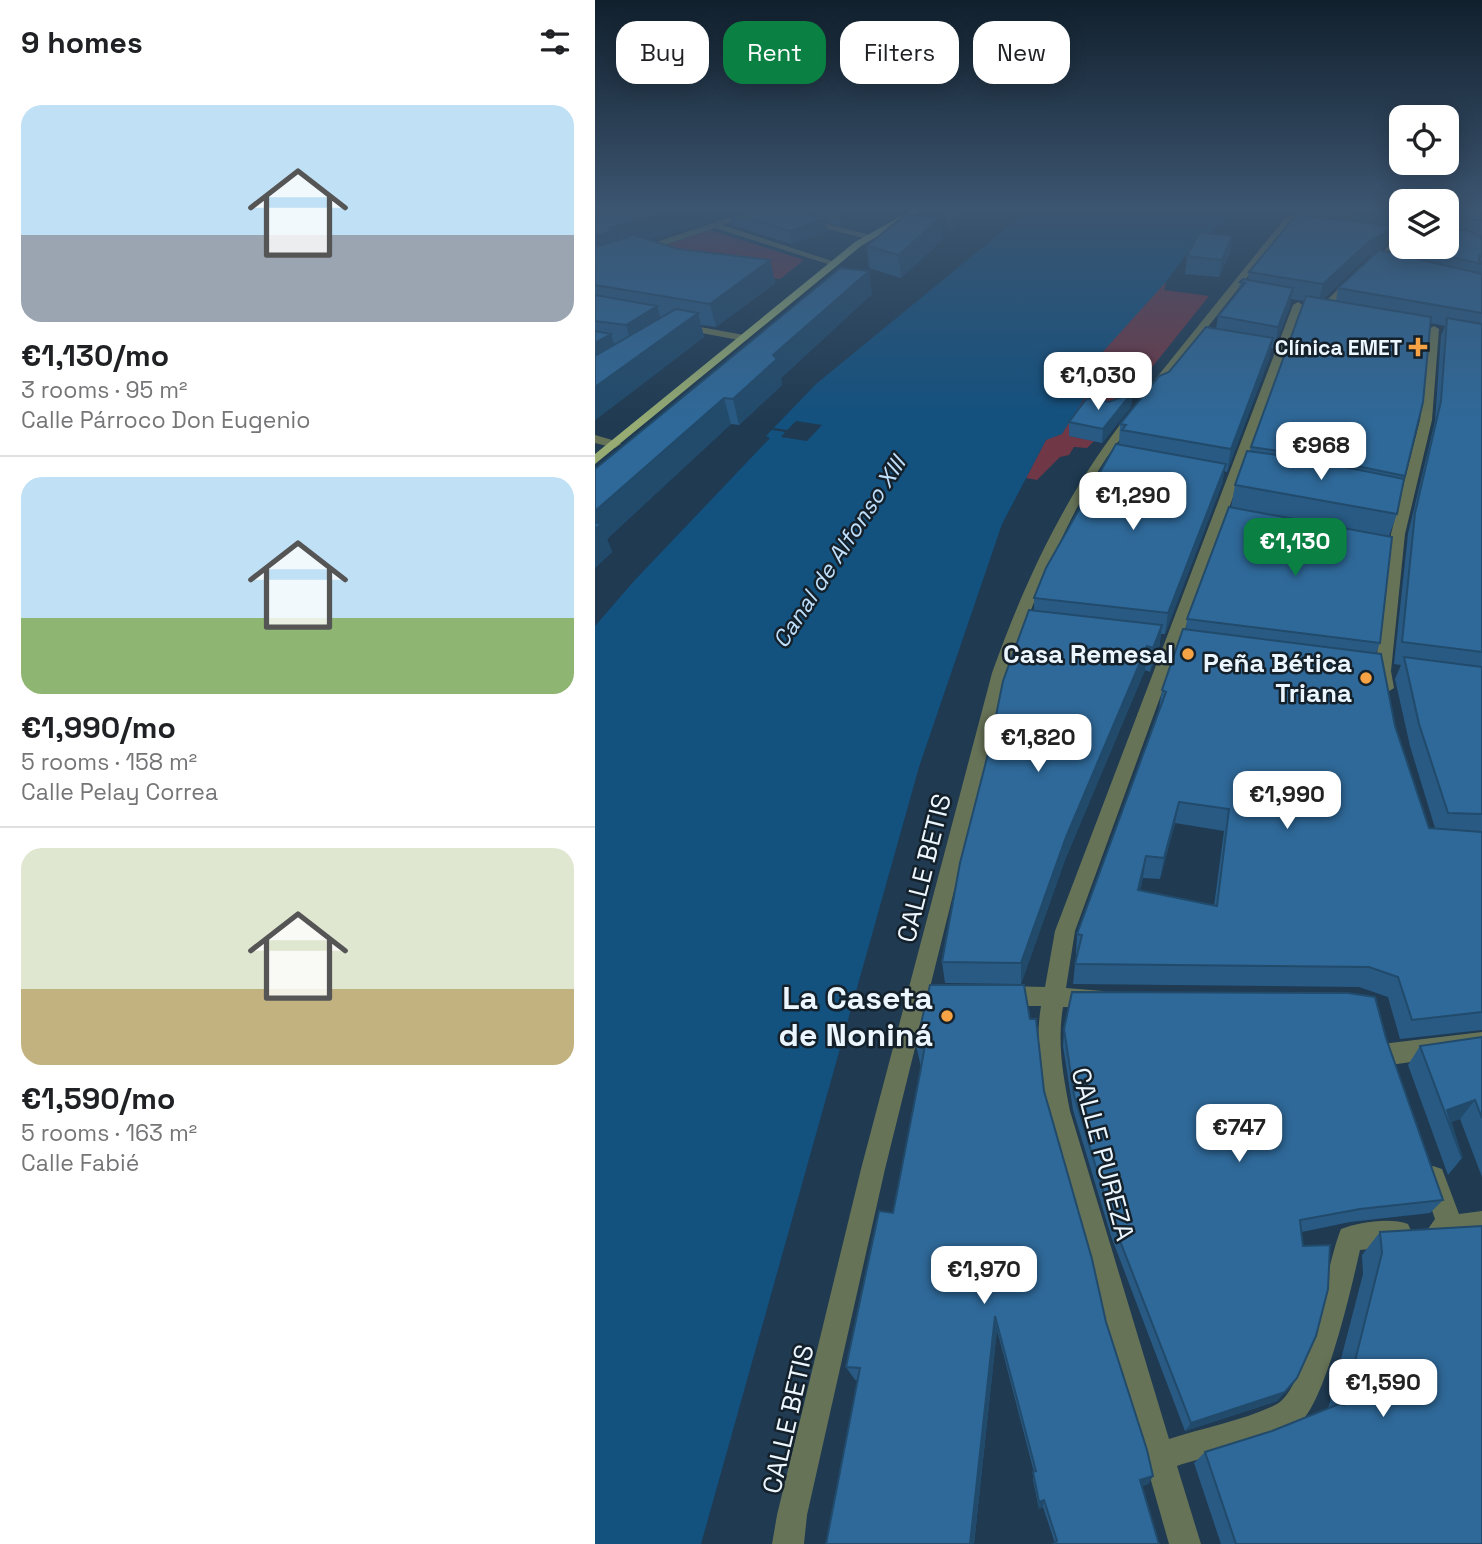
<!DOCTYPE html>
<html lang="en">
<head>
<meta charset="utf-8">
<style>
	body { margin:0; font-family:"Space Grotesk",sans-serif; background:#f6f6f6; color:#202124; height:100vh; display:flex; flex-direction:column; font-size:26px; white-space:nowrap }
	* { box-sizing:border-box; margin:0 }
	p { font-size:23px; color:#757577 }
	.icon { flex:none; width:38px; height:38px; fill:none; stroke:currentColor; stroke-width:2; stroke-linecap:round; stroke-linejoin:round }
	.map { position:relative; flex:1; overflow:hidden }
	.details { display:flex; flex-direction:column; background:#fff; width:595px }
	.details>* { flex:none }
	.hud { position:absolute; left:21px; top:21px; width:665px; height:63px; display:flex; gap:14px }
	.tools { position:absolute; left:794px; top:105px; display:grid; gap:14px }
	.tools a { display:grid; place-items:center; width:70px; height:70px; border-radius:14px; background:#fff; box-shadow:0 4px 18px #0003; font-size:35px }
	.price { position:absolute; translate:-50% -60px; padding:0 16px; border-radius:14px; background:#fff; color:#222; font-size:23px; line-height:46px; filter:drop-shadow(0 2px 4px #0008) }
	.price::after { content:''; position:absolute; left:50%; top:42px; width:21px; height:16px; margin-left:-10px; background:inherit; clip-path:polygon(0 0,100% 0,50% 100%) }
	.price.current { background:#0b8043; color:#fff }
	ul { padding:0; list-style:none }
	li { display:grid; align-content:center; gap:14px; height:371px; padding:0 21px }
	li+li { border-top:2px solid #e0e0e0 }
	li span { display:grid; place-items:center; height:217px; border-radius:21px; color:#555 }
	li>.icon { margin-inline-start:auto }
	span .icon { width:126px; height:126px; fill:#fffc; stroke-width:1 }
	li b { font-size:30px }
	h2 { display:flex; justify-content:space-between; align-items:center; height:84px; padding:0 21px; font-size:30px }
	.chip { padding:0 24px; border-radius:21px; background:#fff; box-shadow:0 4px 18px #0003; font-size:24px; line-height:63px }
	.chip.current { background:#0b8043; color:#fff }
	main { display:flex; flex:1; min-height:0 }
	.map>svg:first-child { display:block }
	.green { fill:#703846 }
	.water { fill:#13517f }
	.pier { fill:#1f3a51 }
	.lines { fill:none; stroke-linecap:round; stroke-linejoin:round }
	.minor { fill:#677357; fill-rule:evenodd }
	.major { fill:#96ac73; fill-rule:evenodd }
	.wall { fill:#285a84; fill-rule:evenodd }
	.shaded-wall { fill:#214a6b }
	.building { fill:#2f6999; stroke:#214a6b; stroke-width:2; fill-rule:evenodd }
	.poi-dot { fill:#f5a345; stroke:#14202a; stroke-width:2.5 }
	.labels { text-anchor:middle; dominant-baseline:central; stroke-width:5; stroke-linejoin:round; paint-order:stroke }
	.far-poi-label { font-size:21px; font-weight:bold; fill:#ecf6fe; stroke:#14202a; text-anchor:end }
	.far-water-label { font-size:23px; font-style:italic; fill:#c1e0fc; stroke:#14202a }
	.poi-label { font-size:26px; font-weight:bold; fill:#ecf6fe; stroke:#14202a; text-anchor:end }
	.street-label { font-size:26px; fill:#ecf6fe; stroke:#14202a }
	.near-poi-label { font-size:32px; font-weight:bold; fill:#ecf6fe; stroke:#14202a; text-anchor:end }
</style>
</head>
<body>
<main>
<section class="details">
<h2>9 homes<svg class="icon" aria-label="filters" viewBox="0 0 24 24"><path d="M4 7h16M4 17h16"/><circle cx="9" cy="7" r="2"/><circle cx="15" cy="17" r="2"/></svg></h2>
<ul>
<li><span style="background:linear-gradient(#bfe0f5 60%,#9aa5b1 0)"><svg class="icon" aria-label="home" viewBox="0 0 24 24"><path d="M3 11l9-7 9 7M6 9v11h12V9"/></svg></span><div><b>€1,130/mo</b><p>3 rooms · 95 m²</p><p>Calle Párroco Don Eugenio</p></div></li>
<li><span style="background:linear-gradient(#bfe0f5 65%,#8fb573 0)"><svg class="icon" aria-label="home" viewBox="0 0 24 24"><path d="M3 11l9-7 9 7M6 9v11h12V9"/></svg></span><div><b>€1,990/mo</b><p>5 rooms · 158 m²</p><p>Calle Pelay Correa</p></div></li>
<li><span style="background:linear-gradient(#dfe7d0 65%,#c2b280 0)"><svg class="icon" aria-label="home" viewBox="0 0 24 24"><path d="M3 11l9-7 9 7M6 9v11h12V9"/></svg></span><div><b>€1,590/mo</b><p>5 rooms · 163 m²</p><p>Calle Fabié</p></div></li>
</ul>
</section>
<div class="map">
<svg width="887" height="1544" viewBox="0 0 887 1544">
	<rect width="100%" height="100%" fill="#1f3a51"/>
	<!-- green -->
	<path class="green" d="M115,230L209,260L185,279L115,271L55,251Z
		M567,282L571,283L569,290L614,296L518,416L474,436L499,441L492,448L479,447L474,455L465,457L442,480L431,478L451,440L497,384L483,390L475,388Z"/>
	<!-- water -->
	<path class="water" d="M437,207H650L598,245L570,283L476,387L483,390L499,383L467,434L451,440L407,524L324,767L106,1544H0V626L39,581L175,438L171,436L221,384Z"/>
	<!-- pier -->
	<path class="pier" d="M201,421L227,425L212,441L186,437L190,432L177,430L179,428L192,430Z"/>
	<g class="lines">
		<!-- minor -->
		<path class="minor" d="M744,207H762L696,222L562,391H554V387L690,218L706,213Z
			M865,210L868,214L852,217V213Z
			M153,211L160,213L128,225L243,263L236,265L120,228L0,269V263Z
			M208,218L275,235L276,237L272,239L205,222Z
			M801,238H807V242L791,259L780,263L731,311H725V307L774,259L785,255Z
			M703,302L708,305L480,931L471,988L508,991L511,998L508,1005L500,1008L468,1007C462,1043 468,1075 475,1111L574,1439C607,1428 651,1420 682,1404C713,1387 731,1265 746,1229C763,1222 796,1217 813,1224L817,1233L813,1242L804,1246L765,1250C757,1285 730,1406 703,1424C676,1441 615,1455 582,1466L606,1544H574L451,1111C445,1075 440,1043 446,1006H409L401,1003L398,996L401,989L409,986L450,987L460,931L698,305Z
			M83,323L149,335L154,338L149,341L80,328L78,326Z
			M839,326L844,329L837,420L810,534L796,671L799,688L791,693L783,688L780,671L796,534L825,420L834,329Z
			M535,412L545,414C534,429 522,442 512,457C468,524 439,598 413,673L290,1169L212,1515L209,1544H177L182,1515L266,1169L397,673C431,578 472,491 535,412Z
			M0,435L24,442L26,444L20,448L0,443Z
			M887,1032V1052L795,1065L787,1061L784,1054L787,1047L795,1043Z
			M838,1166L847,1169L864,1214L887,1211V1237L846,1242L837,1238L833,1229L840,1219L826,1178L829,1169Z"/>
		<!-- major -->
		<path class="major" d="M322,207H331L266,246L0,464V454L260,242Z
			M852,207H887V211L853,210Z"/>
	</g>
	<!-- wall -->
	<path class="wall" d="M0,207H276L255,223L246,226L230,222L232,231L197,244L136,225L134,215L53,240L83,249L175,260L180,283L121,327L106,325L109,337L0,420Z
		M713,207L807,209V247H852V212L857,222L860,212L887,208V236H884L887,238V1030L805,1039L793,997L764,987L478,984L480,964L482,955H481L482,934L564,709L567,690L591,629L592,619L636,507L640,485L655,451L709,301L696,299L694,309L679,349L676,348L674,359L632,472L629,471L627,484L570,634H566L564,648L555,672L550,670L470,860L426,984L350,983L347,962L439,611V598L524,444L525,424L574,372L621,329L623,316L644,290L645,282L653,280L654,272L712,215ZM794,234L805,235L796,243L794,252L786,250L792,244ZM779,254L743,288L741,301L728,299L772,257ZM835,323L850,326L846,336L840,421L813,534L799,664L806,665L800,679L815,746L840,828H834L800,726L781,653L785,643L794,536L802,514L809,479L828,402ZM580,823L629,831L619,906L545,890L548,878L565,879Z
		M346,217L348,239L306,278L274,268L272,246Z
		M637,236L635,253L624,277L590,274L592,256Z
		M277,294L186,378L187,385L144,425L136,424L12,539L17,552L0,568V469Z
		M537,393L536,407L507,443L474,436V422L514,402Z
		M335,985L449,1091L511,1322L558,1476L553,1484L547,1486L460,1543L448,1507L444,1509L438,1480V1472H439L402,1330L379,1544H231L263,1380H260L251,1367L298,1213L326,1067L321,1045Z
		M469,1029L791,1038L848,1200L835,1213L755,1222L707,1232L690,1392L682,1401L590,1431L516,1236L478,1110L468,1046Z
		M887,1037V1177L865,1119L856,1122L867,1158L853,1175L813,1065L825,1046Z
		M785,1232L887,1544H626L599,1463L610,1452L677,1431L733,1409L768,1274L767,1255Z"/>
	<!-- shaded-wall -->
	<path class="shaded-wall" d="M88,207H154L134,212V215L119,220L26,248L0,260V236L14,228Z
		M244,207H276L255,223L246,226Z
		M370,207H381L353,234L352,224Z
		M346,217L348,239L306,278L304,255Z
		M230,218L232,231L197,244L195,231Z
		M796,226L792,244L784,253L772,257L724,303L728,284L777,239Z
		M637,236L635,253L624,277L627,260Z
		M175,260L180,283L121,327L115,304Z
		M274,271L277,294L186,378L187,385L144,425L138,399L178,355Z
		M698,288L694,309L679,349L683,327Z
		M62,306L69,329L38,349L31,325Z
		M103,313L109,337L0,420V387Z
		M16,334L24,358L0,373V343Z
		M678,338L674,359L632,472L636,449Z
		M537,393L536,407L507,443L508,429Z
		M129,398L136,424L12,539L17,552L0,568V511Z
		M631,464L627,484L570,634L573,613Z
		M567,625L564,648L555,672L558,648Z
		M552,646L550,670L470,860L426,984V963L471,837Z
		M584,802L580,823L565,879L569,858Z
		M551,856L548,878L540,911L543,890Z
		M880,1100L865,1119L854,1123L852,1110Z
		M400,1316L402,1330L379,1544H375Z
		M690,1392L682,1401L590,1431L596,1423Z
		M558,1476L553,1484L540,1488L545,1480Z
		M449,1500L448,1507L444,1509V1502Z"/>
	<!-- building -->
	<path class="building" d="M0,207H88L14,228L20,230L0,236Z
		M149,207H184L230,218L195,231L134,212Z
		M349,207H370L352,224Z
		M717,207H790L807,209V218Z
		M885,208H887V220H876L860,212Z
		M852,212H854L857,222L854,224L855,230H872L887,238V256H884V261L887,262V264L813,247H852Z
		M311,214L346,217L304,255L272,246Z
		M702,214L796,226L788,235L777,239L728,284L654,272Z
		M604,233L637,236L627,260L592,256Z
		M807,234V245L796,243Z
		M38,235L83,249L175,260L115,304L0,285V247Z
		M784,250L887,274V313L743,288Z
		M245,268L274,271L178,355L182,359L138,399L129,398L0,511V469Z
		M648,279L698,288L683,327L623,316L650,283L645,282Z
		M0,295L62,306L31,325L0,321Z
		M711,296L836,317L828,402L810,476L704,454L656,447Z
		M81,309L103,313L0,387V356Z
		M852,318L887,324V652L807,642L820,513L846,401Z
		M611,327L678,338L636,449L527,430L531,425L525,424L564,376L574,372Z
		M0,331L16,334L0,343Z
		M537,393L508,429L474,422L492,398L514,402Z
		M521,444L631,464L573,613L439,598L451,568Z
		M652,451L705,458L809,479L802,514L640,485Z
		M634,507L797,537L785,643L592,619Z
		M0,523L6,524L0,529Z
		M434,610L567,625L558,648L552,646L471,837L426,963L347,962L365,863L394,750L408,681Z
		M588,629L786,654L800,726L834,828L887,832V1012L817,1020L803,977L774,967L480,964L487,935L482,934L571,692L567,690ZM584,802L634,809L622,906L543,890L551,856L569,858Z
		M809,657L887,667V814L853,813L824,724Z
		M335,985H429L435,1019H441L449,1091L497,1259L511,1322L552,1450L558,1476L545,1480L564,1544H458L462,1541L449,1500L444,1502L438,1472L441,1471L400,1316L375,1544H231L265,1368L251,1367L284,1211L298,1213L326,1068L330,1045H321Z
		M477,992L753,993L780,997L791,1038L848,1200L765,1209L705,1220L708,1246L735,1245L733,1289L721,1336L702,1378L690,1392L596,1423L518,1223L479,1095L469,1029Z
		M887,1037V1118L880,1100L852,1110L867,1158L825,1046Z
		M887,1226V1544H641L610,1452L677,1431L744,1404L749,1405L787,1253L785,1232Z"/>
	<!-- sky -->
	<linearGradient id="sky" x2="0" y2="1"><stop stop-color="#11202d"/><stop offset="0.49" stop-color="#3c5570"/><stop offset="1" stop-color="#3c5570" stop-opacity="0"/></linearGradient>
	<rect width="887" height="423" fill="url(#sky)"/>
	<!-- markers -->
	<g class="poi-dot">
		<path d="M819.5 336.5h7v7h7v7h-7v7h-7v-7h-7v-7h7z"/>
		<circle cx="593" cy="654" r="7"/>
		<circle cx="771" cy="678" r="7"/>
		<circle cx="352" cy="1016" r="7"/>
	</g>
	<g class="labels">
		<!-- far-poi labels -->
		<g class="far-poi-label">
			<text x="807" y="347">Clínica EMET</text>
		</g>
		<!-- far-water labels -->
		<g class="far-water-label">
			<text transform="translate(244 552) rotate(-57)">Canal de Alfonso XIII</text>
		</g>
		<!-- poi labels -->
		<g class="poi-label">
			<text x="579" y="654">Casa Remesal</text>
			<text x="757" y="663">Peña Bética<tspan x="757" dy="30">Triana</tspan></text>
		</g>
		<!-- street labels -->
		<g class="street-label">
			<text transform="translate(329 868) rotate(-76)">CALLE BETIS</text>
			<text transform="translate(508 1154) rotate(75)">CALLE PUREZA</text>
			<text transform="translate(193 1419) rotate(-77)">CALLE BETIS</text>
		</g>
		<!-- near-poi labels -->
		<g class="near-poi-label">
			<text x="338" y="998">La Caseta<tspan x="338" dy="37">de Noniná</tspan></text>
		</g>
	</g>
</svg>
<div class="tools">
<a><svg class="icon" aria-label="locate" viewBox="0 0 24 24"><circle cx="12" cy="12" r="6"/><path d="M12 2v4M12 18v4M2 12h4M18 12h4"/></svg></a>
<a><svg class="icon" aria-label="layers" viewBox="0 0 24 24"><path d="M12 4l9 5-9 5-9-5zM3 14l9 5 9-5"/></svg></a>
</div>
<b class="price" style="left:503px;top:412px">€1,030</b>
<b class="price" style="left:726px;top:482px">€968</b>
<b class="price" style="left:538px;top:532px">€1,290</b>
<b class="price current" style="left:700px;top:578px">€1,130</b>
<b class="price" style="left:443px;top:774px">€1,820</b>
<b class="price" style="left:692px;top:831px">€1,990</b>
<b class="price" style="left:644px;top:1164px">€747</b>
<b class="price" style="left:389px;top:1306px">€1,970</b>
<b class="price" style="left:788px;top:1419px">€1,590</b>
<div class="hud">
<a class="chip">Buy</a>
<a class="chip current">Rent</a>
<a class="chip">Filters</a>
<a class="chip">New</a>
</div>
</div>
</main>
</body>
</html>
